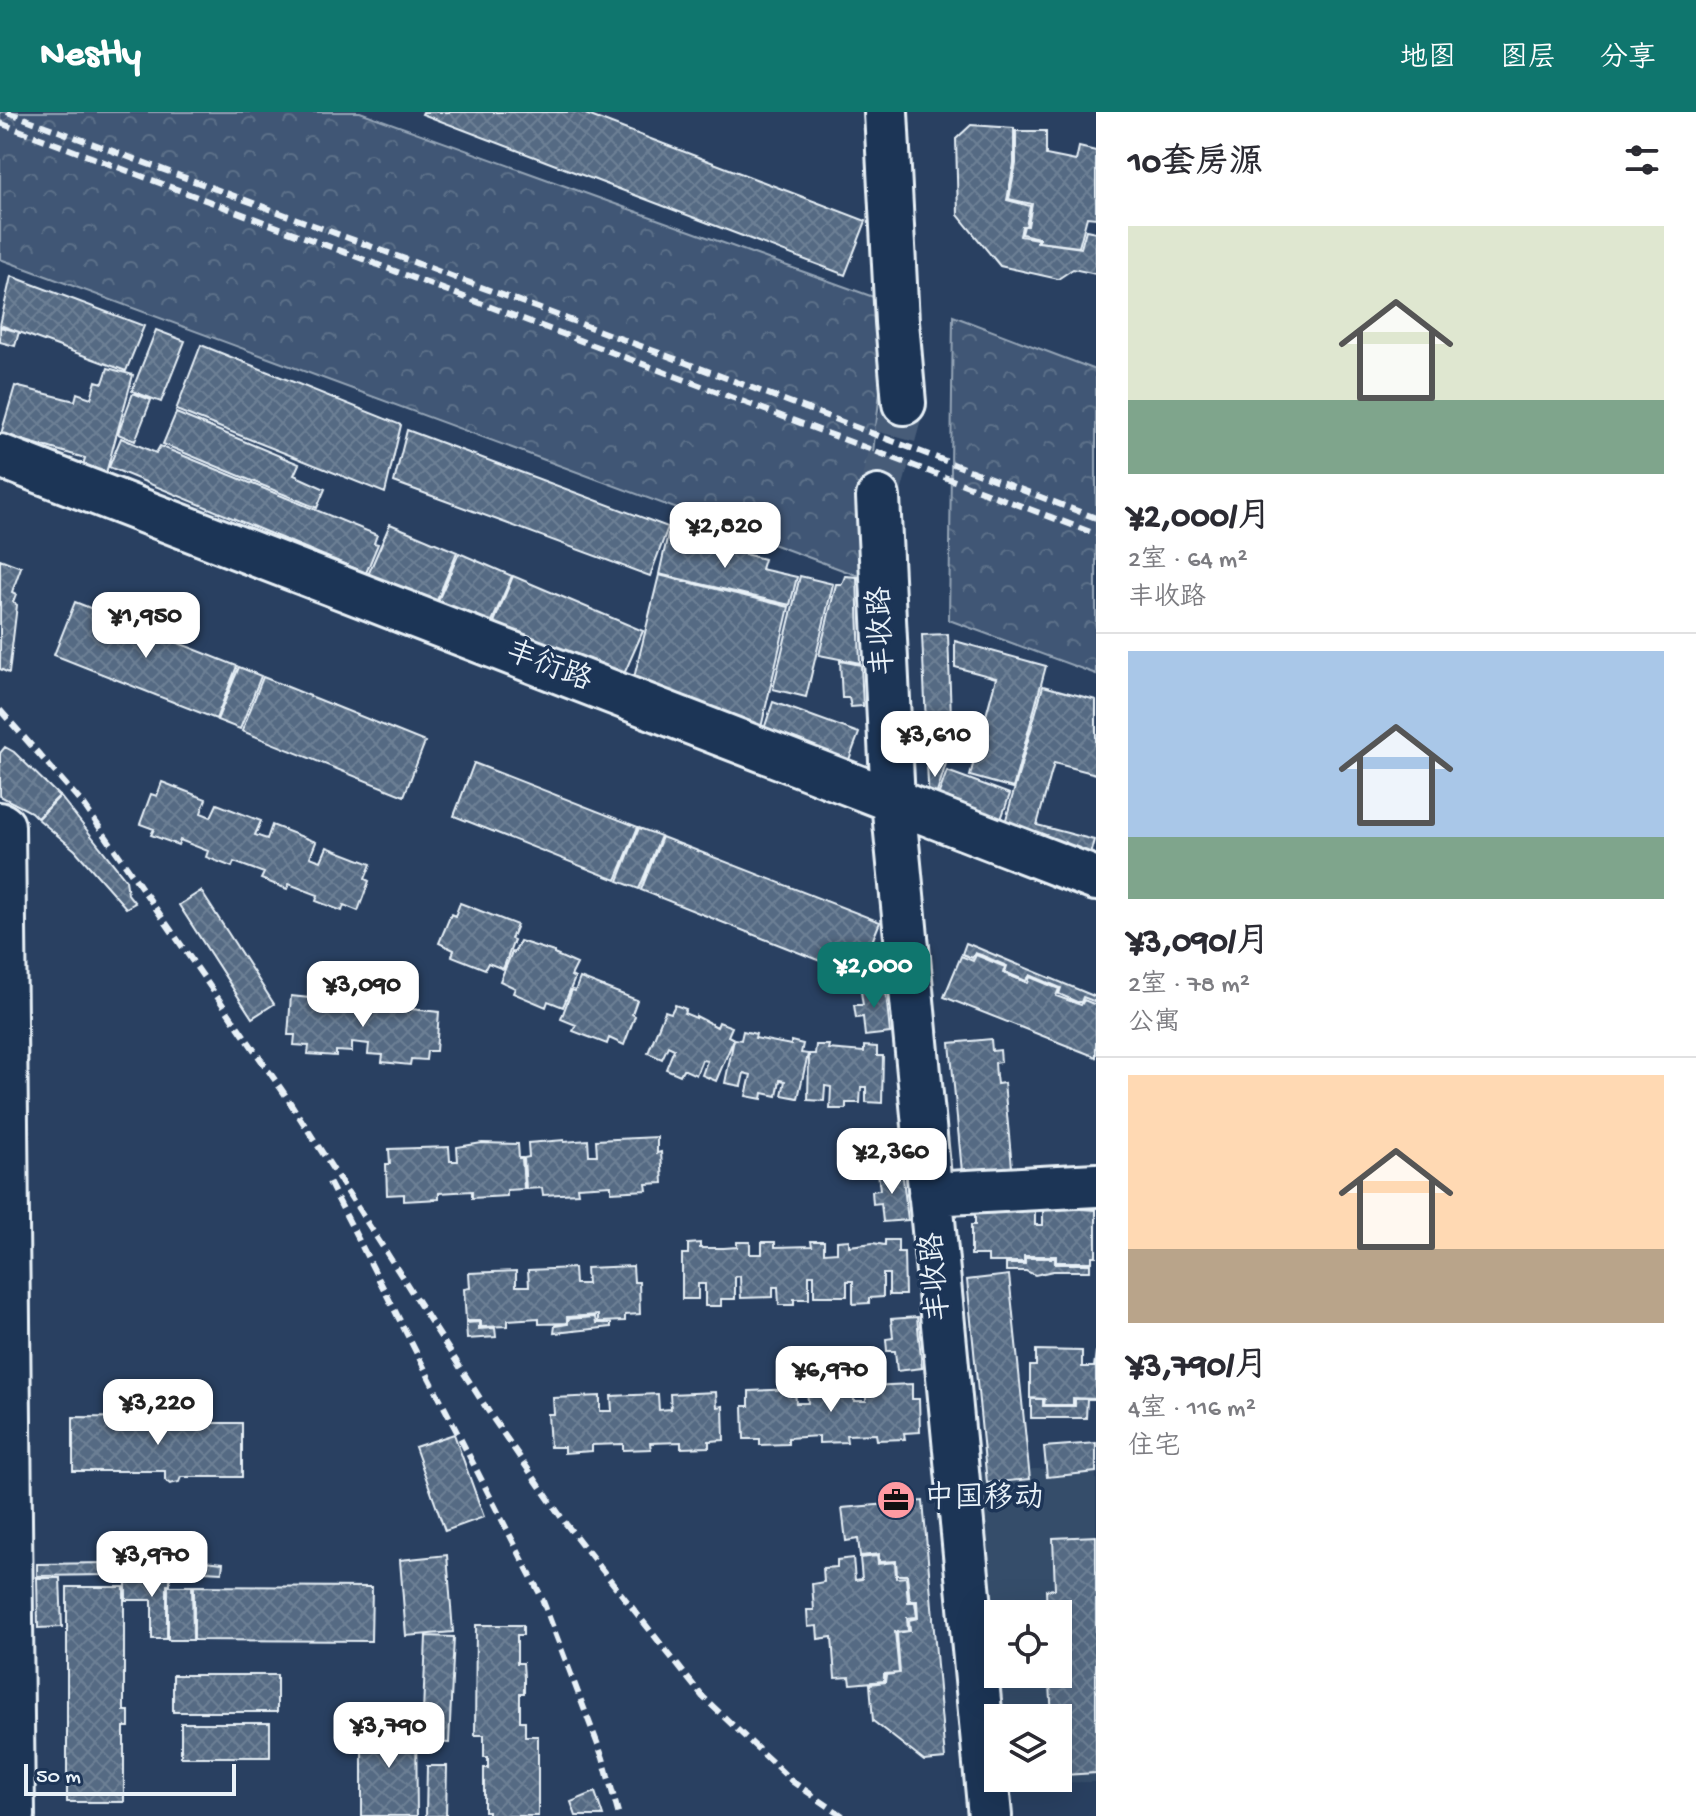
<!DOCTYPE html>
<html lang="zh">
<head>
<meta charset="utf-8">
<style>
	body { margin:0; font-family:"Gochi Hand","LXGW WenKai TC",sans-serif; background:#f2f2f3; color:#2b2b33; height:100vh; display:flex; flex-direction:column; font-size:30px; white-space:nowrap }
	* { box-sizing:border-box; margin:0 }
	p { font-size:26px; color:#7c7c81 }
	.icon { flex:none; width:44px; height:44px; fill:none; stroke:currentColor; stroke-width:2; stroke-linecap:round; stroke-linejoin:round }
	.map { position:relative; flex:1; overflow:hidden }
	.details { display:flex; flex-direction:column; background:#fff; width:600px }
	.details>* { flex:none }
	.tools { position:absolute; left:984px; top:1488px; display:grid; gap:16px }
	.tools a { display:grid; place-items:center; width:88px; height:88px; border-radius:0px; background:#fff; box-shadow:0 8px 32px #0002; font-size:40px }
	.scale { position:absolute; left:24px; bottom:20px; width:212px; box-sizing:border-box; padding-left:8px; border:4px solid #e8f1f8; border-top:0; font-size:22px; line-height:28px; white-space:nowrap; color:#e8f1f8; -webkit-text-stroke:6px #1d3557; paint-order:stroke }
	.price { position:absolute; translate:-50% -68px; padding:0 18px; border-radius:16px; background:#fff; color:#222; font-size:26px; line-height:52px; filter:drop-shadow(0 2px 4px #0008) }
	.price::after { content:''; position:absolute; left:50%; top:48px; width:24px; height:18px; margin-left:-12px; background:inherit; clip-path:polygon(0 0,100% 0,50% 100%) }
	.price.on { background:#0f766e; color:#fff }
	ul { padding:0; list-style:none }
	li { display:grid; align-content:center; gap:16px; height:424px; padding:0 32px }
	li+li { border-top:2px solid #e1e1e2 }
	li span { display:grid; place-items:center; height:248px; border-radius:0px; color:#555 }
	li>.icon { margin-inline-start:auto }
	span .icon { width:144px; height:144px; fill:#fffc; stroke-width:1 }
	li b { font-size:34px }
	h2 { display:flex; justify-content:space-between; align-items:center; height:96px; padding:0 32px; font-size:34px }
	header { display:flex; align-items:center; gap:48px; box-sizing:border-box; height:112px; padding:0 40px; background:#0f766e; color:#fff }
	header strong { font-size:38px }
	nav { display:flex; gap:44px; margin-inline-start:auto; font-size:28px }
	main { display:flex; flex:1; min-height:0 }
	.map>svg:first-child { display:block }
	.built { fill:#364d6b; fill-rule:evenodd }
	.forest { fill:url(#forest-crowns); stroke:#94a4b6; stroke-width:2 }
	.building { fill:url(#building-cross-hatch); stroke:#e8f1f8; stroke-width:2 }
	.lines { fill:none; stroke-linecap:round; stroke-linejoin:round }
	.minor-tunnel { stroke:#465b78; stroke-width:42; stroke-dasharray:42 21; stroke-linecap:butt }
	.minor-casing { stroke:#e8f1f8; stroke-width:48 }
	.minor { stroke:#1d3557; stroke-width:42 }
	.rail { stroke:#e8f1f8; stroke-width:6; stroke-dasharray:12 6; stroke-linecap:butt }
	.labels { text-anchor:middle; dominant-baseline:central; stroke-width:7; stroke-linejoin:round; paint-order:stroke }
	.street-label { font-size:30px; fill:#e8f1f8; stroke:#1d3557 }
	.poi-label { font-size:30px; fill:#e8f1f8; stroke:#1d3557; text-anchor:start }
</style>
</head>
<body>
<header>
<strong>Nestly</strong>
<nav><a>地图</a><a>图层</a><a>分享</a></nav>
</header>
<main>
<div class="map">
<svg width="1096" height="1704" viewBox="0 0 1096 1704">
	<defs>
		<pattern id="forest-crowns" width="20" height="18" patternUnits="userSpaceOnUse" patternTransform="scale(2)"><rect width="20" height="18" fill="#415774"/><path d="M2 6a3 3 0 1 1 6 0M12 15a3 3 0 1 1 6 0" fill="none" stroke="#5c7089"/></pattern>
		<pattern id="building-cross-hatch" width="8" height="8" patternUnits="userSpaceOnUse" patternTransform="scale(2)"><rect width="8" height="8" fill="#556a83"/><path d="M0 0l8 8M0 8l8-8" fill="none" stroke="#6d8095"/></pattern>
	</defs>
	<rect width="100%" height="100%" fill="#294061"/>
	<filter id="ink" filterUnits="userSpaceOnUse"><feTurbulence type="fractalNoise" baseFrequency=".0125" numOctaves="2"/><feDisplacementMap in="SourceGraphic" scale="16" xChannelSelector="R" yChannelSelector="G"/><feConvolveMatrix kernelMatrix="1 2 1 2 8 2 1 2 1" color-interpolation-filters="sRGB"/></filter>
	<g filter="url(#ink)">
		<!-- built -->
		<path class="built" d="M1096,1354V1670L1005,1671L1004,1666H1058V1606H1000L980,1360ZM998,1502H1058V1562H998Z"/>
		<!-- forest -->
		<path class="forest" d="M0,0H360L890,191L859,464L0,147Z
			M953,204L1096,258V562L949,508Z"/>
		<!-- building -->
		<path class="building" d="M423,0H580L866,109L845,163L422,2Z
			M971,13L1014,16V52L1007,88L1030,94L1026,114H1022L1020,124L1037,127V130L1081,136L1086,118L1096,120V162L1073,157L1058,167L1000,154L958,103L956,27Z
			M1016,19H1046V43L1076,49L1079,35L1096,39V106L1087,105L1079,135L1039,130V126L1022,122L1024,114H1028L1032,92L1009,87L1016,52Z
			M11,164L144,214L126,259L0,213Z
			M0,215L19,220L15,234L0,230Z
			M156,218L185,229L161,290L132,279Z
			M201,233L401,313L385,381L176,298Z
			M108,256L133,263L106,361L83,354L85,346L1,322L15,274L75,289L77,281L91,286L96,269L103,271Z
			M133,281L151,288L135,329L118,322Z
			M176,301L299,352L294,363L325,377L317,396L163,332Z
			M407,318L668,415L650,464L394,370Z
			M121,326L156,341L160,334L377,423L374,431L378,432L366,461L109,355Z
			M390,412L457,440L436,491L368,463Z
			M668,422L764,447L761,457L797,465L790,493L659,462Z
			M459,441L512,464L490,514L437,491Z
			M0,447L21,455L12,480L16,482L13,490L17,493L9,561L0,557Z
			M659,463L789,495L760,620L632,574Z
			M513,464L643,519L621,569L492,515Z
			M800,464L833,472L806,585L773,577Z
			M845,464L857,465L860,551L819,543L836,472H842Z
			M75,490L237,554L216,607L54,543Z
			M948,522L952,633L927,634L922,523Z
			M955,529L1046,554L1013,676L970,664L996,566L955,555Z
			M840,549L861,553L863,594L851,595L849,586H842Z
			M239,555L261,564L240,617L217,608Z
			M263,565L425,630L404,684L242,619Z
			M1043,574L1096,588V662L1054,651L1037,713L1094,728L1087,753L1000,729Z
			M773,590L859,621L847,653L762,623Z
			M5,635L14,640L59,684L37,706L31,700L0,684V641Z
			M947,648L932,697L929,696L927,649Z
			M474,651L638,715L616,768L454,704Z
			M947,659L1010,682L996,721L933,698Z
			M162,670L206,687L201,701L211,705L217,692L261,709L255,723L267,727L272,713L316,730L310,745L321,749L327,735L371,752L365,767L369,769L358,799L344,793L342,799L316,789L318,783L289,772L287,777L261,767L264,761L234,750L232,755L206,745L208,739L180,728L178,733L151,723L154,717L140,712L151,682L157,684Z
			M60,684L126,768L128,782L135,791L126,796L75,738L38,707Z
			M639,716L661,724L639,777L618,769Z
			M662,725L880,810L858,864L641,778Z
			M201,779L274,892L252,906L179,793Z
			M460,791L517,813L511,827L514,828L503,857L488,851L485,857L452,844L454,838L439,831L451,802L455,804Z
			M520,829L554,840V842L577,852L571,864L575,866L563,895L548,889L546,895L513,881L515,876L500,869L512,840L514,841Z
			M966,831L1096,885V890L1083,885L1081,890H1077L1059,882L1061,876L1030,863L1026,869L1005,860L1007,854L981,843L975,841L972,846L962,842Z
			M976,843L1005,855L1003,861L1028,871L1030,865L1059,877L1056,884L1081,893L1084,888L1096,893V945L944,885L961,844L973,849Z
			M580,866L637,888L632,902L635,904L624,933L609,926L607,932L573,919L576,913L561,907L572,878L575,879Z
			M885,871L890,921L865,924L863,905L856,906L854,893H863L860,874Z
			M291,884L439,900L436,939H427L426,948L411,947L410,953L382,950L383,943L368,942L369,932L352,930V940L336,939V944L308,942L309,934L294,933L295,923H288Z
			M675,893L686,897L684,901L696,906V904L717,915L719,910L732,915L728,924L734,927L716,969L702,963L707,949L702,948L696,963L683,957L680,963L666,957L674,937L668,934L662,947L648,941L665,899L671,901Z
			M743,919L756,922L755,926L791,933V929L803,932L801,941L808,942L798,986L782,983L785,969L780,968L777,984L763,981L762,987L746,984L751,963L744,961L741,974L725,971L734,927L741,928Z
			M991,927L992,939L1000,938L1001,950L995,951L996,964L997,972L1004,971L1012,1055L962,1060L950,931Z
			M816,933H829L828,937L864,940V934L877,935V944H883L882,991L866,990V975H861L860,991H846V997H830L831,975L825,974L824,989L808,988L809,942H815Z
			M657,1025V1041L661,1040L663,1071L646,1072L647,1078L611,1080V1073L577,1075L578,1081L543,1083L542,1076L526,1077L524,1046L529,1045L528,1031L564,1028V1030L588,1028L589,1043H597L596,1028Z
			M482,1031L518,1032L519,1046H522L524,1077L507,1078V1084L472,1086V1079L439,1081V1087L404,1089V1082L387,1083L386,1052H390L389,1037L449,1035L450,1049H458L457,1035Z
			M902,1058L908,1108L883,1110L881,1091L873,1092L872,1079L880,1078L878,1060Z
			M1068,1096L1096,1098V1144H1092V1150H1056V1144H1024V1150H988V1143H971V1113H975V1098H1035V1113H1043V1098Z
			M849,1128V1134L873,1131L885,1133V1128H898V1140H904L905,1183H889V1162H883V1185L869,1186V1191L853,1192V1169H847V1184H814V1163H809V1187H794V1193H779L778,1175H773V1185L741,1186L740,1164L735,1165V1187H721V1194H705V1172H698V1187H682V1142H688V1132L700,1131V1136H724L737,1135V1130H750V1142H762V1130H775V1135L812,1134L811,1129H824V1141L837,1140V1129Z
			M1025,1146H1055V1152H1090V1159H1053L1035,1163L1026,1159H1006V1152H1025Z
			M633,1154L634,1170H639L640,1202L625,1203V1209L598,1210V1203L567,1205V1211L539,1212V1206L508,1208V1214L481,1215V1209H466L464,1177L470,1176L469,1161L516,1159V1174H529L528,1158L574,1156L575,1172H587L586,1156Z
			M1009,1163L1030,1367L987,1371L967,1168Z
			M595,1205L596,1211H611V1215L554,1221L555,1214L568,1212V1207Z
			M917,1205L922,1256L897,1259L895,1239H887L886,1227L893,1226L891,1207Z
			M479,1210V1217L495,1216L496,1225L467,1227L466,1211Z
			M1036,1238L1082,1239V1255H1094L1096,1239V1287L1073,1286V1293H1044L1045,1287L1030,1286V1254H1036Z
			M912,1272V1287H919L920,1320L904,1321L905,1327L877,1328L876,1322L846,1323L847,1330L819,1331V1324L788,1326V1332L760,1333V1327H744L743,1294H749V1279L795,1277L796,1291H808L807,1276L853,1275L854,1289H866V1274Z
			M716,1280L717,1295L723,1294L724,1328L709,1329V1335L681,1336V1330L650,1331L651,1337L623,1338V1332L592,1333V1339L564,1341V1335H550L548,1302H554L553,1286L600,1284V1299H612L611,1284L658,1282L659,1298L671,1297L670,1282Z
			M1031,1287H1043V1294H1075V1287H1087L1086,1306H1031Z
			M73,1305L181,1306V1311H242V1365H181L179,1370L170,1372L165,1368V1359H73Z
			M454,1322L484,1405L445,1419L415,1335Z
			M1096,1331V1360L1047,1365L1044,1335Z
			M923,1389L945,1647L924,1649L873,1609L870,1572L885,1570L886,1563L900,1561L897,1521L910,1519L909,1508L918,1506L917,1489H910L907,1463H897L896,1449L879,1450V1442L860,1444L858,1427L846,1429L842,1396Z
			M1096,1424V1661L1064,1663L1062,1612H1058V1606H1052L1050,1572H1053V1562H1058V1502H1047L1046,1478L1055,1477L1053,1426Z
			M447,1443L453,1520L406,1524L400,1448Z
			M170,1444V1463L120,1464V1445Z
			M877,1444L878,1452L895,1450L896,1466L906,1465L908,1490H915L917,1505L907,1506L908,1519L895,1520L899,1561L884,1562V1569L851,1572L850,1565L835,1566L832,1525L818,1527L817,1514L808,1515L807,1498H814L812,1472L824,1470L823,1456L837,1455V1448L853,1446L855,1468L862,1467L860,1446Z
			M204,1449L223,1451L222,1460L204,1459Z
			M106,1451V1463L37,1464V1452Z
			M126,1464H170V1473H167V1527H152V1488H126Z
			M37,1466H60L62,1515L38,1516Z
			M168,1474H192L193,1528H168Z
			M194,1474L372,1475L371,1529L194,1528Z
			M67,1475H124V1599H129V1615H124V1690H67Z
			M476,1513H523V1523H517V1551H523L524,1566V1581H520V1609H525V1624H538V1704H488V1699H484V1656H488V1645H484V1623H475Z
			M426,1524L454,1525L449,1631L430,1630L431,1601H423Z
			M173,1563H277V1600H173Z
			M181,1611H270V1645H181Z
			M362,1611H416L417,1704H362Z
			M427,1654H447L446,1704H426Z
			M595,1680L603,1704H576L571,1690Z"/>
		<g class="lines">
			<!-- minor-tunnel -->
			<path class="minor-tunnel" d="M878,385L904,291"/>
			<defs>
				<path id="minor" d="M886,0L897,210L904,291
					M0,344L1096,767
					M878,385L893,689L990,1704
					M0,712L3,714L13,1704
					M930,1082L1096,1073"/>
			</defs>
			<!-- minor casing -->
			<use href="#minor" class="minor-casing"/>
			<!-- minor -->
			<use href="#minor" class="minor"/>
			<!-- rail -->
			<path class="rail" d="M7,0L673,246L1096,406
				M0,11L1096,422
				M0,598L84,693L284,981L494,1308L566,1412L702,1584L793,1670L843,1704
				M329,1070L541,1484L603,1646L619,1704"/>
		</g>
	</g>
	<!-- icons -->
	<defs>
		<symbol id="office-disc" viewBox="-11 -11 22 22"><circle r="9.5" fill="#ff9aa2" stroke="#1d3557"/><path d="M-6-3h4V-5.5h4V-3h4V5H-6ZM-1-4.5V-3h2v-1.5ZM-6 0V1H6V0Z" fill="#111"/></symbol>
	</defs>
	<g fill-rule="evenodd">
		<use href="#office-disc" x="874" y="1366" width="44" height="44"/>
	</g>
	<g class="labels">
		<!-- street labels -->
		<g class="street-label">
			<text transform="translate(884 519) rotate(-93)">丰收路</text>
			<text transform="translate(548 556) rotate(21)">丰衍路</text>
			<text transform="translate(938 1165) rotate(-95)">丰收路</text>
		</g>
		<!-- poi labels -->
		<g class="poi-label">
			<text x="924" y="1388">中国移动</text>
		</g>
	</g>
</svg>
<div class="tools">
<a><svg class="icon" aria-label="locate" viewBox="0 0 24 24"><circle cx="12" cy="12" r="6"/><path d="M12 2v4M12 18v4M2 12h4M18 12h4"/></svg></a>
<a><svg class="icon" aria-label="layers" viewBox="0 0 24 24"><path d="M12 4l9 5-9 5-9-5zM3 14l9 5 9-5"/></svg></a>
</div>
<div class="scale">50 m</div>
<b class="price" style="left:725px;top:458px">¥2,820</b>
<b class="price" style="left:146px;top:548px">¥1,950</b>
<b class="price" style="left:935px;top:667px">¥3,610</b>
<b class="price on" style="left:874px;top:898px">¥2,000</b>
<b class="price" style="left:363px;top:917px">¥3,090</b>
<b class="price" style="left:892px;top:1084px">¥2,360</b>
<b class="price" style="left:831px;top:1302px">¥6,970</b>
<b class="price" style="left:158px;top:1335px">¥3,220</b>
<b class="price" style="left:152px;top:1487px">¥3,970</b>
<b class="price" style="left:389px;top:1658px">¥3,790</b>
</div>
<section class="details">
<h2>10套房源<svg class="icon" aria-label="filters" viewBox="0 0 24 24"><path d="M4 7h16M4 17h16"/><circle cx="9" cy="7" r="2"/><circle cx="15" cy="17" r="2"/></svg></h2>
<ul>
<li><span style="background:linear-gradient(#dfe7d0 70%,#7fa58c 0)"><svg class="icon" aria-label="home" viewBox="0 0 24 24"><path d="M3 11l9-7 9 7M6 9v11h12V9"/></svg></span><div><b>¥2,000/月</b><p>2室 · 64 m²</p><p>丰收路</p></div></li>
<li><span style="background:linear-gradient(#a9c7e8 75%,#7fa58c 0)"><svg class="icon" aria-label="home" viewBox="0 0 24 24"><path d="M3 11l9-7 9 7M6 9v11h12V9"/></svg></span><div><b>¥3,090/月</b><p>2室 · 78 m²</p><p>公寓</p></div></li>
<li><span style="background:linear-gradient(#ffd9b3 70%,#b9a48a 0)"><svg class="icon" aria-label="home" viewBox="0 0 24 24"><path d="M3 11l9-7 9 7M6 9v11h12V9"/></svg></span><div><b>¥3,790/月</b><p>4室 · 116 m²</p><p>住宅</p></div></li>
</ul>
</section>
</main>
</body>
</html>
